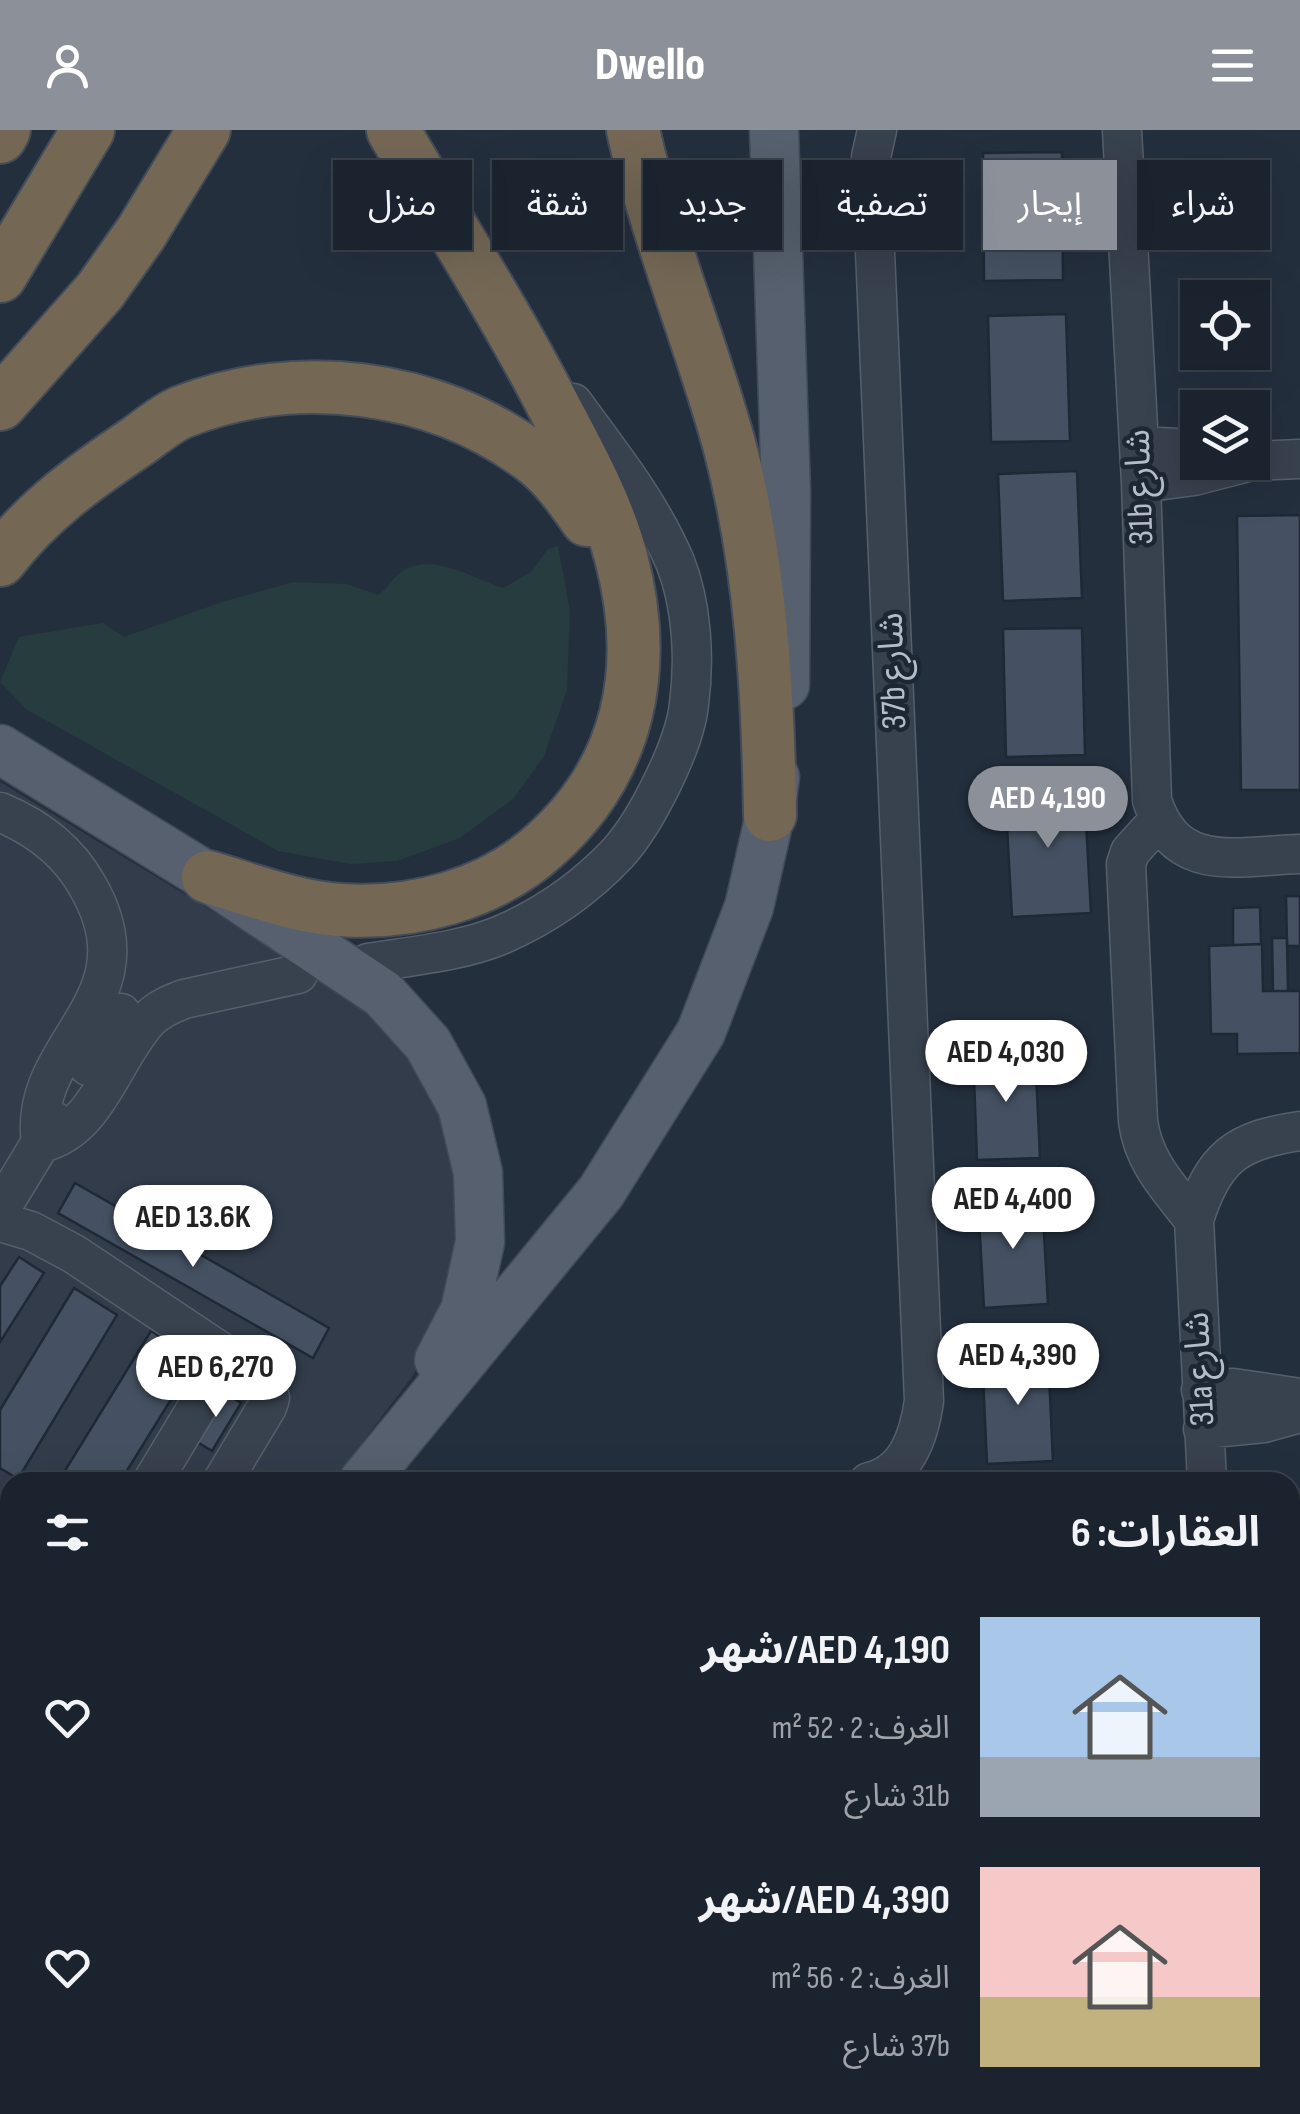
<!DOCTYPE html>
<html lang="ar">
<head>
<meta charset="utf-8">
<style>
	body { margin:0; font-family:"Sofia Sans Condensed","Noto Sans Arabic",sans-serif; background:#242b36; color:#f1f3f6; direction:rtl; height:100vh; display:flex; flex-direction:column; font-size:38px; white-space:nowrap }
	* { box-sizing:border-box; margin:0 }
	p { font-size:32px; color:#a0a4aa }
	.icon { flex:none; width:55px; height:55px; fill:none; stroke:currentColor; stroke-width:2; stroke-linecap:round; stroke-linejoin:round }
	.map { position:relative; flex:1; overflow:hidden; direction:ltr }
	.side { position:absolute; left:0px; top:1342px; width:1300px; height:642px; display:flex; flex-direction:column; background:#1b232e; border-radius:30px 30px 0 0; box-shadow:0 10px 40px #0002,0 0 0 2px #39404a; direction:rtl }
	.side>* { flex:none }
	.hud { position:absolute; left:30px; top:30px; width:1240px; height:90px; direction:rtl; display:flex; gap:20px }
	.buttons { position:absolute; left:1180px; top:150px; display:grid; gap:20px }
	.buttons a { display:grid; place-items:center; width:90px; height:90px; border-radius:0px; background:#1b232e; box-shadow:0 10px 40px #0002,0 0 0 2px #39404a; font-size:50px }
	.price { position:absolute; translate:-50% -85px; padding:0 22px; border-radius:35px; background:#fff; color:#222; font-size:32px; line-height:65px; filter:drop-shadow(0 2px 5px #0008) }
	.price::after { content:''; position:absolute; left:50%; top:60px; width:30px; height:22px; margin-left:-15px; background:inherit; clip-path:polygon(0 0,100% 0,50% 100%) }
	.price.current { background:#8c9099; color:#fff }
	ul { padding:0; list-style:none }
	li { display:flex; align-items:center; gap:30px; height:250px; padding:0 40px }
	li span { display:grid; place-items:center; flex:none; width:280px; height:200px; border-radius:0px; color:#555 }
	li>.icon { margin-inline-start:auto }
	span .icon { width:120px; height:120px; fill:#fffc; stroke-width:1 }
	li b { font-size:42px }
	h2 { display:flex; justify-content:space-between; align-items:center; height:120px; padding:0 40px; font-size:42px }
	.chip { padding:0 35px; border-radius:0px; background:#1b232e; box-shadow:0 10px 40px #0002,0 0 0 2px #39404a; font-size:35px; line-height:90px }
	.chip.current { background:#8c9099; color:#fff }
	header { display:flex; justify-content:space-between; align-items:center; height:130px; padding:0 40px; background:#8c9099; color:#fff; font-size:45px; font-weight:800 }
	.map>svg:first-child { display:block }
	.airport { fill:#323c4b }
	.green { fill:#263c3f }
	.building { fill:#455162; stroke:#1f2835; stroke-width:2.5 }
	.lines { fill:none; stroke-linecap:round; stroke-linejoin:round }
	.minor-casing { stroke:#565f6c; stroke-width:41 }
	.major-casing { stroke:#414a57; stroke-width:51 }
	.highway-casing { stroke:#434c59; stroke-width:56 }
	.minor { stroke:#38414e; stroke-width:38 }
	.major { stroke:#56606e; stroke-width:48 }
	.highway { stroke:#746855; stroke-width:52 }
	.labels { text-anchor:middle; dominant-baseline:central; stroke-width:9; stroke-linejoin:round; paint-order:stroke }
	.street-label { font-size:35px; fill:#b4bcc9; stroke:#1d2633 }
</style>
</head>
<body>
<header><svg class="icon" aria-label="menu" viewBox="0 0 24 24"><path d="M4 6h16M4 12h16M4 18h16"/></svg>Dwello<svg class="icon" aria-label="person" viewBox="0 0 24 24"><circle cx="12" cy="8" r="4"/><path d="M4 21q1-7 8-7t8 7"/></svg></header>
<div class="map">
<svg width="1300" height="1984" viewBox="0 0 1300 1984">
	<rect width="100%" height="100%" fill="#242f3e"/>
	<!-- airport -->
	<path class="airport" d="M0,652L354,867L382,889L442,974L466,1080L442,1195L412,1247L332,1352H10V1779L0,1792Z"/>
	<!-- green -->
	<path class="green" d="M558,416L570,481L567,560L544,626L514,668L460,708L397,731L351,734L278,721L26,579L0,552L19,507L103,493L124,507L222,472L294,452L346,454L378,465C387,459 392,449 401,442C430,421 474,449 503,458L531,442L548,419Z"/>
	<!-- building -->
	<path class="building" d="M1062,22L1063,150L984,151L983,23Z
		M1066,184L1070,311L991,312L988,186Z
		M1077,341L1082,468L1003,471L998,344Z
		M1300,385V660H1241L1237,386Z
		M1082,498L1085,625L1006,627L1003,499Z
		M1084,656L1091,783L1012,787L1005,660Z
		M1286,766H1300V816H1287Z
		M1260,777L1261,814L1233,815V778Z
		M1272,808H1287L1288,861H1273Z
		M1262,814L1263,861H1300V923L1237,924V904H1211L1209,816Z
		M1035,919L1040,1028L977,1030L973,921Z
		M75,1053L329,1198L313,1228L58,1083Z
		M1042,1067L1048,1174L984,1178L978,1071Z
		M19,1127L44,1143L0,1212V1156Z
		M74,1158L117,1185L18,1349L0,1338V1280Z
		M151,1201L196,1229L120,1352H58Z
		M1048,1222L1053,1331L987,1334L982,1225Z
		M220,1260L241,1273L212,1321L191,1308Z
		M10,1430V1528L0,1544V1446Z
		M1020,1975H1136L1137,1984H1020Z"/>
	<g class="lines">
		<defs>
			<path id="minor" d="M1122,0L1141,353L1152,670C1175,745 1237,726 1300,724
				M1139,316L1198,319
				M1252,331L1300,329
				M1141,353L1194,346L1248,332
				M0,682C36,697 68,721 87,755C156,872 26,912 41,1013C98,1000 113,927 149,889C159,879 171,874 184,869L298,844
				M1158,691L1130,722L1126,734L1138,991C1143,1032 1170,1059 1194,1090
				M368,833C411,826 460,822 501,805C545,786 585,758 618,723C646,692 685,615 689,574C695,529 692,474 675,432C650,373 610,324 573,273
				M88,936L121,883
				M0,1080L54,991
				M0,1092L31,1101L74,1124L263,1250L270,1268L267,1277L222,1352
				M1201,1260L1233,1258L1300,1268
				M1203,1299L1264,1293L1300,1283
				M152,1352L228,1226
				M869,1352C907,1344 919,1306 924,1271L871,27L877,0
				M1207,1352L1194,1090C1213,1028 1236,1010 1300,1001
				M0,1597L10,1582
				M0,1660L10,1659
				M0,1718L10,1709
				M0,1928L10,1915
				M392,1975V1984
				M523,1975V1984
				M1227,1975V1984
				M132,1984L139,1975
				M195,1984L203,1975
				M903,1984L957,1977"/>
			<path id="major" d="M774,0L786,361L785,555
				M0,619L208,747L383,864L428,914L462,976L478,1043L480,1112L465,1180L439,1230
				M363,1352L601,1062L701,902L749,777L770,685L775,647
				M0,1819L10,1806"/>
			<path id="highway" d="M633,0C657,107 700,209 729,314C761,434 768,561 770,685
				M0,7L4,0
				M0,146L88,0
				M0,274L100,161L141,103L204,0
				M0,430C38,380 86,346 138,311C152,301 167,288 182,282C296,237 434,254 532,327C554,343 571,367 587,390
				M208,747C250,759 295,777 340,780C412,785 490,765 544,716C631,639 650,537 621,427C607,374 578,323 553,275C504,180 447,92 393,0"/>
		</defs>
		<!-- minor casing -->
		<use href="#minor" class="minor-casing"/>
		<!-- major casing -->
		<use href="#major" class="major-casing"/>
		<!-- highway casing -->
		<use href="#highway" class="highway-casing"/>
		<!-- minor -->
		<use href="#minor" class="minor"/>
		<!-- major -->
		<use href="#major" class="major"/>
		<!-- highway -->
		<use href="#highway" class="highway"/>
	</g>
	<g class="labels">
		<!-- street labels -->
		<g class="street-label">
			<text transform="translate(1140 357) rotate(-92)">31b شارع</text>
			<text transform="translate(893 541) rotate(-92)">37b شارع</text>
			<text transform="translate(1200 1239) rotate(-93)">31a شارع</text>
		</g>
	</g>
</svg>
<div class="buttons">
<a><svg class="icon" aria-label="locate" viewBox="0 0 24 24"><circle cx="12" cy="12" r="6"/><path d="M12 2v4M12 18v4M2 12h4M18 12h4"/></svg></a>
<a><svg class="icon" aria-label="layers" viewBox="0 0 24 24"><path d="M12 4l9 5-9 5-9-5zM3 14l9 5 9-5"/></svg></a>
</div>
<b class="price current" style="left:1048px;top:721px">AED 4,190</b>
<b class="price" style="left:1006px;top:975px">AED 4,030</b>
<b class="price" style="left:1013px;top:1122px">AED 4,400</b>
<b class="price" style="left:193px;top:1140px">AED 13.6K</b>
<b class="price" style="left:1018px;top:1278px">AED 4,390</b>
<b class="price" style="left:216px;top:1290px">AED 6,270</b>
<div class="hud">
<a class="chip">شراء</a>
<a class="chip current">إيجار</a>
<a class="chip">تصفية</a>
<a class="chip">جديد</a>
<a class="chip">شقة</a>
<a class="chip">منزل</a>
</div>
<section class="side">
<h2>العقارات: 6<svg class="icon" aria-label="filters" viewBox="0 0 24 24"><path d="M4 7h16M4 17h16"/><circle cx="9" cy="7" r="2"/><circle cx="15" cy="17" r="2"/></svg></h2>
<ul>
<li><span style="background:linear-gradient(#a9c7e8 70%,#9aa5b1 0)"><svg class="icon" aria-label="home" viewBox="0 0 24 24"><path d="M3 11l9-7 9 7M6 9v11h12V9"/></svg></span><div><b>AED 4,190/شهر</b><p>الغرف: 2 · 52 m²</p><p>31b شارع</p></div><svg class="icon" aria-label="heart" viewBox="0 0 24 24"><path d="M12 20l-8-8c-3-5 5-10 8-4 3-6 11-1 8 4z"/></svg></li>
<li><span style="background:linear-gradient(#f6c9c9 65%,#c2b280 0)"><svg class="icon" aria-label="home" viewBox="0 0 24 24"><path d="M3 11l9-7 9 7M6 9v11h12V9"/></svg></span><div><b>AED 4,390/شهر</b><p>الغرف: 2 · 56 m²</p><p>37b شارع</p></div><svg class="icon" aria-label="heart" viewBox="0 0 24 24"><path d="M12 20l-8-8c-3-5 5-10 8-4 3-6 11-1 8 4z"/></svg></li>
</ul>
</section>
</div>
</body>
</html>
